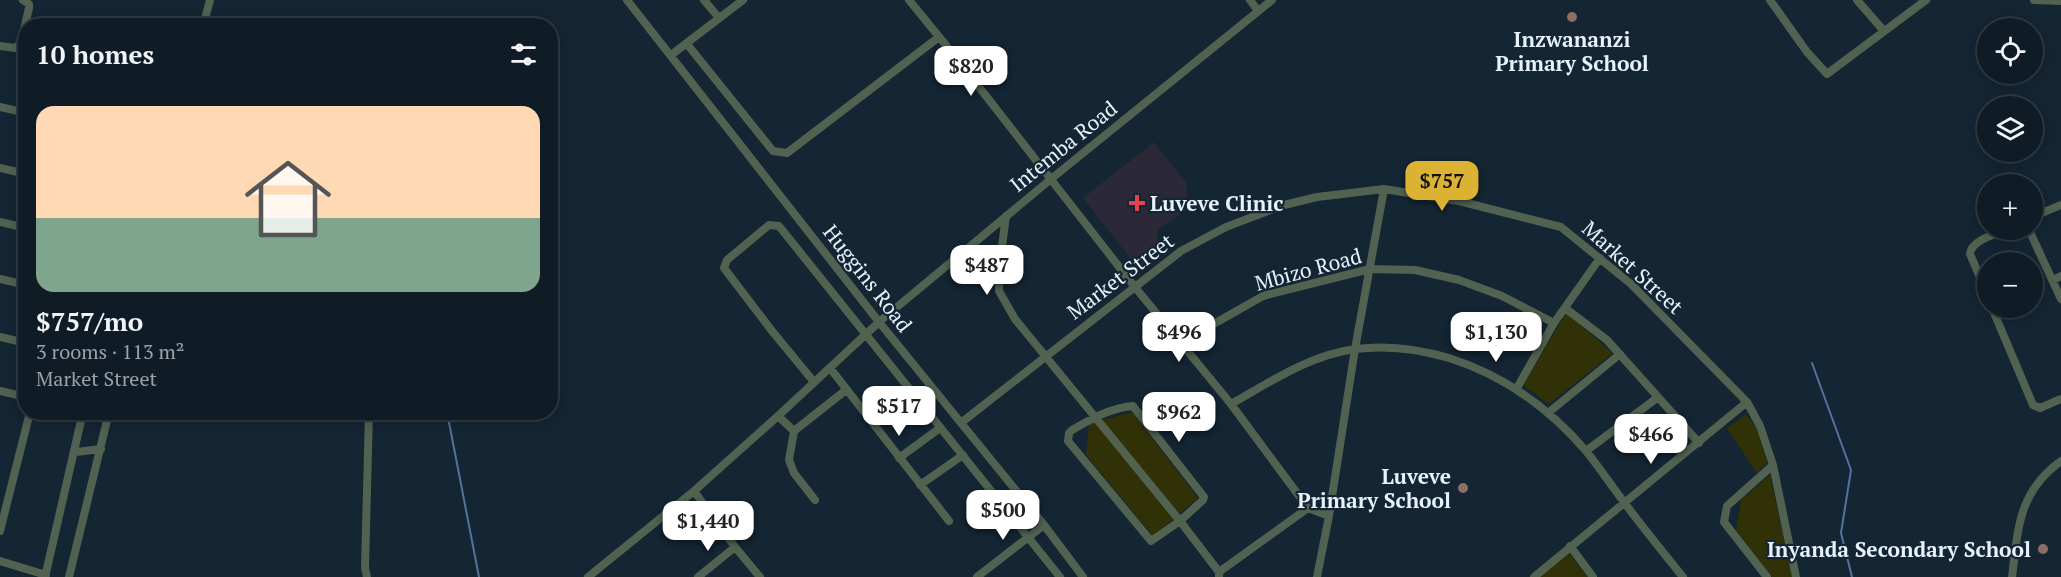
<!DOCTYPE html>
<html lang="en">
<head>
<meta charset="utf-8">
<style>
	body { margin:0; font-family:"PT Serif",serif; background:#18252e; color:#f1f3f6; height:100vh; display:flex; flex-direction:column; font-size:22px; white-space:nowrap }
	* { box-sizing:border-box; margin:0 }
	p { font-size:20px; color:#9ba1a7 }
	.icon { flex:none; width:33px; height:33px; fill:none; stroke:currentColor; stroke-width:2; stroke-linecap:round; stroke-linejoin:round }
	.map { position:relative; flex:1; overflow:hidden }
	.details { position:absolute; left:18px; top:18px; width:540px; height:402px; display:flex; flex-direction:column; background:#0f1c26; border-radius:24px; box-shadow:0 3px 15px #0003,0 0 0 2px #2f3a43 }
	.details>* { flex:none }
	.buttons { position:absolute; left:1977px; top:18px; display:grid; gap:12px }
	.buttons a { display:grid; place-items:center; width:66px; height:66px; border-radius:50%; background:#0f1c26; box-shadow:0 3px 15px #0003,0 0 0 2px #2f3a43; font-size:30px }
	.price { position:absolute; translate:-50% -51px; padding:0 14px; border-radius:12px; background:#fff; color:#222; font-size:20px; line-height:39px; filter:drop-shadow(0 2px 3px #0008) }
	.price::after { content:''; position:absolute; left:50%; top:36px; width:18px; height:14px; margin-left:-9px; background:inherit; clip-path:polygon(0 0,100% 0,50% 100%) }
	.price.active { background:#dcb233; color:#111 }
	ul { padding:0; list-style:none }
	li { display:grid; align-content:center; gap:12px; height:318px; padding:0 18px }
	li span { display:grid; place-items:center; height:186px; border-radius:18px; color:#555 }
	li>.icon { margin-inline-start:auto }
	span .icon { width:108px; height:108px; fill:#fffc; stroke-width:1 }
	li b { font-size:26px }
	h2 { display:flex; justify-content:space-between; align-items:center; height:72px; padding:0 18px; font-size:26px }
	.map>svg:first-child { display:block }
	.medical { fill:#2b2838 }
	.green { fill:#303107 }
	.lines { fill:none; stroke-linecap:round; stroke-linejoin:round }
	.stream { stroke:#54729e; stroke-width:2 }
	.minor { stroke:#516251; stroke-width:8 }
	.education-dot { fill:#8d6e63; stroke:#142533; stroke-width:2 }
	.health-dot { fill:#e0444e; stroke:#142533; stroke-width:2 }
	.labels { text-anchor:middle; dominant-baseline:central; stroke-width:4.5; stroke-linejoin:round; paint-order:stroke }
	.poi-label { font-size:21px; font-weight:bold; fill:#e7f2fc; stroke:#142533; text-anchor:end }
	.street-label { font-size:21px; fill:#e7f2fc; stroke:#142533 }
</style>
</head>
<body>
<div class="map">
<svg width="2061" height="577" viewBox="0 0 2061 577">
	<rect width="100%" height="100%" fill="#142533"/>
	<!-- medical -->
	<path class="medical" d="M1154,142L1186,183L1188,209L1160,228L1158,231L1157,253L1138,268L1083,198Z"/>
	<!-- green -->
	<path class="green" d="M1566,313L1613,353L1549,404L1523,385Z
		M1132,412L1198,498L1153,536L1086,455L1089,424Z
		M1746,414L1756,427L1767,463L1757,473L1727,428Z
		M1770,475L1792,577H1772L1736,530L1741,500Z
		M1569,553L1587,577H1539Z"/>
	<g class="lines">
		<!-- stream -->
		<path class="stream" d="M1812,363L1851,470L1841,533L1852,577
			M447,412L479,577"/>
		<!-- minor -->
		<path class="minor" d="M627,0L879,322L1044,525L1083,577
			M704,0L719,18
			M909,0L958,60L1134,286L1231,404L1308,508L1329,516
			M1250,0L1258,11
			M1770,0L1807,52L1827,74L1926,0
			M1857,0L1884,31
			M2034,0L2061,1
			M203,26L210,0
			M687,44L773,151L787,153L939,37
			M0,46L15,48L21,43L29,8V4L23,0
			M671,55L743,0
			M0,107L26,113
			M0,168L26,174
			M1006,216L999,269V291L1015,319L1180,521L1219,572V577
			M2032,217L2061,205
			M0,222L26,228
			M2029,230L2061,299
			M0,279L26,285
			M2053,280L2061,276
			M1988,296L1970,254C1971,240 1995,235 2006,230
			M1565,308L1607,340L1699,443
			M1992,308L2033,405L2040,408L2061,399
			M0,337L26,343
			M1180,343L1263,296L1370,269L1415,270L1459,280L1502,296L1554,323
			M830,368L949,521
			M814,382L772,331L724,268L727,260L769,225L779,226L1060,577
			M1517,388L1554,323L1600,258
			M0,391L26,397
			M1231,404C1270,382 1310,355 1355,349C1386,345 1419,349 1449,358C1503,375 1549,408 1586,451C1599,467 1611,485 1624,502C1643,528 1663,552 1683,577
			M1133,406L1204,497L1203,500L1180,521L1151,541L1068,441L1069,433L1072,430C1091,419 1110,408 1133,406Z
			M1548,413L1620,354
			M778,416L794,431L789,460L794,473L815,500
			M962,422L1181,251L1226,227L1284,205L1317,197L1384,189L1459,201L1561,227L1631,284L1747,402L1760,426L1773,465L1796,577
			M794,431L846,390
			M1586,451L1657,398
			M76,452L101,449
			M899,458L940,428
			M920,485L963,455
			M694,491L735,547L760,577
			M0,531L30,412
			M1570,546L1593,577
			M0,561L46,575
			M1219,572L1308,508
			M45,577L83,412
			M69,577L109,412
			M367,577L365,568L369,412
			M588,577L694,491L778,416L879,322L1051,179L1272,0
			M698,577L735,547
			M977,577L1044,525
			M1317,577L1329,516L1355,349L1384,189
			M1534,577L1747,402
			M1767,577L1724,522L1727,506L1773,465
			M2012,577C2018,529 2018,492 2061,461"/>
	</g>
	<!-- markers -->
	<g class="education-dot">
		<circle cx="1572" cy="17" r="6"/>
		<circle cx="1463" cy="488" r="6"/>
		<circle cx="2043" cy="549" r="6"/>
	</g>
	<path class="health-dot" d="M1134 194h6v6h6v6h-6v6h-6v-6h-6v-6h6z"/>
	<g class="labels">
		<!-- poi labels -->
		<g class="poi-label">
			<text x="1572" y="39" text-anchor="middle">Inzwananzi<tspan x="1572" dy="24">Primary School</tspan></text>
			<text x="1150" y="203" text-anchor="start">Luveve Clinic</text>
			<text x="1451" y="476">Luveve<tspan x="1451" dy="24">Primary School</tspan></text>
			<text x="2031" y="549">Inyanda Secondary School</text>
		</g>
		<!-- street labels -->
		<g class="street-label">
			<text transform="translate(1063 146) rotate(-39)">Intemba Road</text>
			<text transform="translate(1633 267) rotate(42)">Market Street</text>
			<text transform="translate(1308 269) rotate(-15)">Mbizo Road</text>
			<text transform="translate(1120 276) rotate(-37)">Market Street</text>
			<text transform="translate(868 278) rotate(52)">Huggins Road</text>
		</g>
	</g>
</svg>
<div class="buttons">
<a><svg class="icon" aria-label="locate" viewBox="0 0 24 24"><circle cx="12" cy="12" r="6"/><path d="M12 2v4M12 18v4M2 12h4M18 12h4"/></svg></a>
<a><svg class="icon" aria-label="layers" viewBox="0 0 24 24"><path d="M12 4l9 5-9 5-9-5zM3 14l9 5 9-5"/></svg></a>
<a>+</a>
<a>−</a>
</div>
<b class="price" style="left:971px;top:97px">$820</b>
<b class="price active" style="left:1442px;top:212px">$757</b>
<b class="price" style="left:987px;top:296px">$487</b>
<b class="price" style="left:1179px;top:363px">$496</b>
<b class="price" style="left:1496px;top:363px">$1,130</b>
<b class="price" style="left:899px;top:437px">$517</b>
<b class="price" style="left:1179px;top:443px">$962</b>
<b class="price" style="left:1651px;top:465px">$466</b>
<b class="price" style="left:1003px;top:541px">$500</b>
<b class="price" style="left:708px;top:552px">$1,440</b>
<section class="details">
<h2>10 homes<svg class="icon" aria-label="filters" viewBox="0 0 24 24"><path d="M4 7h16M4 17h16"/><circle cx="9" cy="7" r="2"/><circle cx="15" cy="17" r="2"/></svg></h2>
<ul>
<li><span style="background:linear-gradient(#ffd9b3 60%,#7fa58c 0)"><svg class="icon" aria-label="home" viewBox="0 0 24 24"><path d="M3 11l9-7 9 7M6 9v11h12V9"/></svg></span><div><b>$757/mo</b><p>3 rooms · 113 m²</p><p>Market Street</p></div></li>
</ul>
</section>
</div>
</body>
</html>
